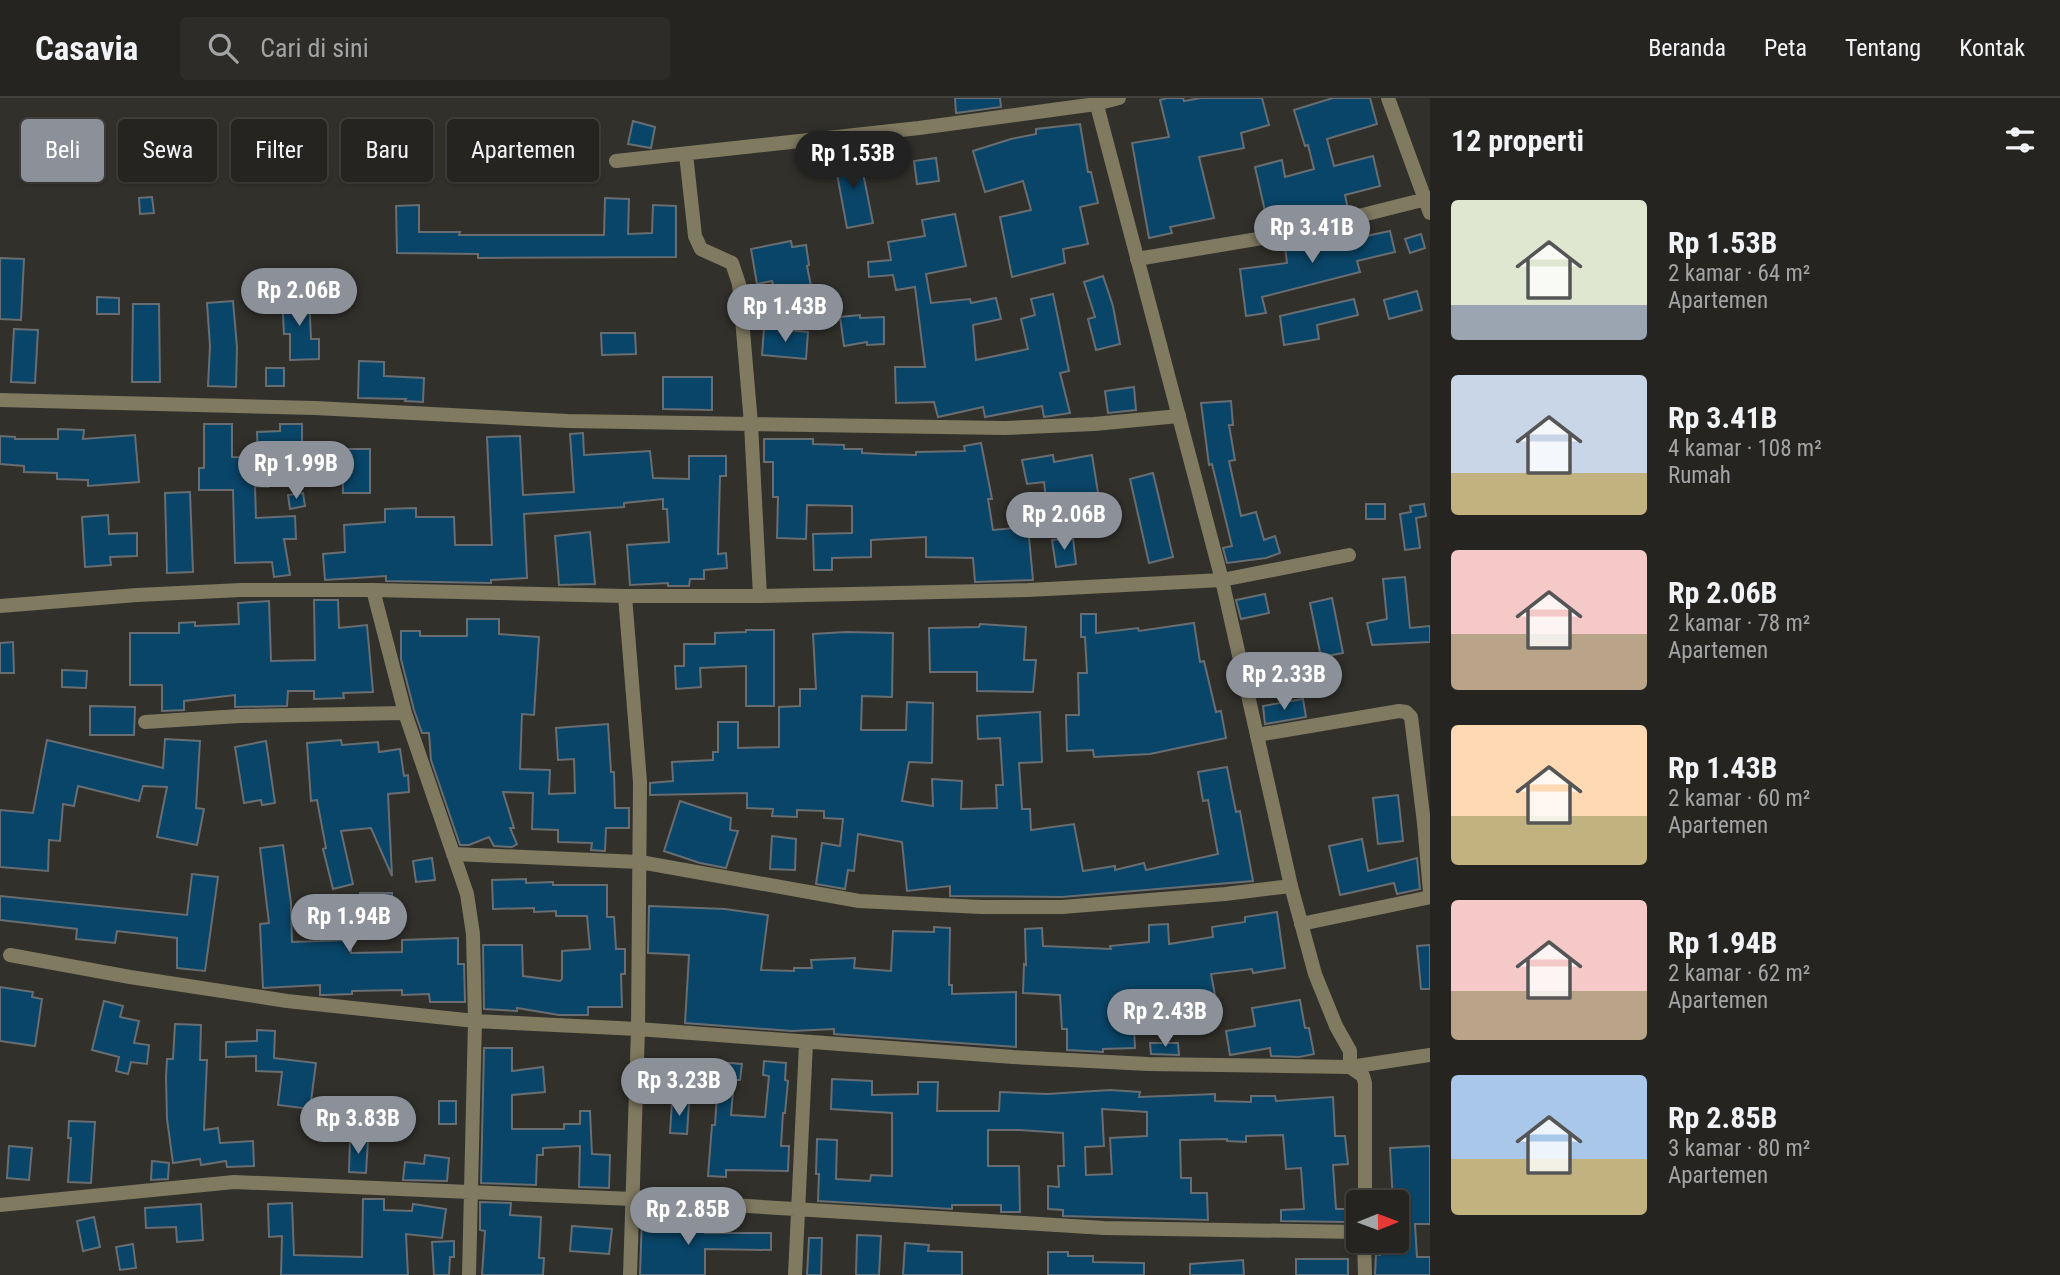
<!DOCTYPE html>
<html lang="id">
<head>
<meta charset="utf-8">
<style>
	body { margin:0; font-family:"Roboto Condensed",sans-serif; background:#2d2c29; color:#f1f3f6; height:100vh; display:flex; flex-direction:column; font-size:26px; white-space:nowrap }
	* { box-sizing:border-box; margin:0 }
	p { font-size:23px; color:#a3a4a5 }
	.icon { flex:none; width:38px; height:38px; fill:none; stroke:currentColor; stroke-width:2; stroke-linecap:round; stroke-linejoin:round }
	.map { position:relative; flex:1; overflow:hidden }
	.side { display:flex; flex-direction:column; background:#252420; width:630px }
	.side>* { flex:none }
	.guide { position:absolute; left:21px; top:21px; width:665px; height:63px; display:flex; gap:14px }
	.needle { width:46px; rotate:89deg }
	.controls { position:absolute; left:1346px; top:1092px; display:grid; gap:14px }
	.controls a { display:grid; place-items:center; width:63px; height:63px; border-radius:7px; background:#252420; box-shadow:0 2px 5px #0004,0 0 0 2px #42413e; font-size:35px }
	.price { position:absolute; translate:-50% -60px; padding:0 16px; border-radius:24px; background:#8c9099; color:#fff; font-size:23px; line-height:46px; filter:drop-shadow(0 2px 4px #0008) }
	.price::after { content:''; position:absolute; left:50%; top:42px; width:21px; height:16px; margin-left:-10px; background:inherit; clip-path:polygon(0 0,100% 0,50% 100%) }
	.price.on { background:#222; color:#fff }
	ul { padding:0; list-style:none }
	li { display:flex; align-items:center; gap:21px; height:175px; padding:0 21px }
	li span { display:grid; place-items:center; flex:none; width:196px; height:140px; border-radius:7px; color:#555 }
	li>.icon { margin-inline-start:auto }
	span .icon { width:84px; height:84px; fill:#fffc; stroke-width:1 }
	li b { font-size:30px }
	h2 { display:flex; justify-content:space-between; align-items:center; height:84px; padding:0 21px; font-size:30px }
	.tag { padding:0 24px; border-radius:7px; background:#252420; box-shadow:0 2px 5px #0004,0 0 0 2px #42413e; font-size:24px; line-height:63px }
	.tag.on { background:#8c9099; color:#fff }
	header { display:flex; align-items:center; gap:42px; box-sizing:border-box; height:98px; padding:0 35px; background:#252420; border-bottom:2px solid #42413e }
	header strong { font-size:33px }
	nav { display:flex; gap:38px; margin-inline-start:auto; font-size:24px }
	.search { width:490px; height:63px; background:#2d2c29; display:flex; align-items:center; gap:18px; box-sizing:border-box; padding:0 24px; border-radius:7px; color:#a3a4a5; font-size:26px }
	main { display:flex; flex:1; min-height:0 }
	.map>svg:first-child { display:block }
	.building { fill:#094568; stroke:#686d71; stroke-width:2; fill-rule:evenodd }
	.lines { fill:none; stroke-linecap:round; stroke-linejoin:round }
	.minor { stroke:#807a61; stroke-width:14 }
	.tertiary { stroke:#807a61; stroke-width:14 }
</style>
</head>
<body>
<header>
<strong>Casavia</strong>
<div class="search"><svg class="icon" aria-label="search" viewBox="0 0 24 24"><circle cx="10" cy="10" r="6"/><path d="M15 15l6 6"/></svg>Cari di sini</div>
<nav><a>Beranda</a><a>Peta</a><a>Tentang</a><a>Kontak</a></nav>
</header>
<main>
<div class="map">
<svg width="1430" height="1177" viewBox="0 0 1430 1177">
	<rect width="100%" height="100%" fill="#31302b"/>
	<!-- building -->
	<path class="building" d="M955,0H1000L1001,9L956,15Z
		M1167,0H1183L1184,3L1201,0H1262L1269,27L1241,35L1244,50L1199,59L1214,120L1170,129L1172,135L1149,140L1132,45L1169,39L1160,2Z
		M1333,0H1370L1377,26L1327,41L1334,68L1373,58L1380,88L1345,97L1348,111L1307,121L1305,113L1267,122L1255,69L1282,62L1285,79L1314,71L1308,47L1305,48L1294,12Z
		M633,23L655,29L651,50L628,46Z
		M1080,26L1088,74H1091L1098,105L1080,109L1088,146L1063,151L1065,165L1012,179L1000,119L1031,112L1023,83L985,94L973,53L1011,41L1036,36V31Z
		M859,55L873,125L847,130L834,60Z
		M936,60L939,83L917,86L914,63Z
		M152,99L154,115L140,116L139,100Z
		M605,100L629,101L628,136L652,135L653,107L676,108V159L478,160V156L397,155L396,108L419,107V134H460L459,137H604Z
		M955,116L966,168L926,176L931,205L970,201L971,205L996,200L1001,221L973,227L976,262L1028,251L1021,221L1035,217L1031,201L1053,196L1069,273L1060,275L1070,315L1044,319L1042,308L985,319L983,309L938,319L934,304L896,305L895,269H925L915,189L896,192L893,177L869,179L868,164L891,162L888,144L925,138L922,122Z
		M1349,130L1352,141L1390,133L1395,154L1357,163L1360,174L1262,199L1266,215L1246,218L1240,171L1287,165L1285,149L1314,145L1312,140Z
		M1421,136L1425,150L1410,155L1405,141Z
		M791,143L792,149L806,147L809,167L807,168L814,203L780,211L772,183L757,186L751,151Z
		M0,160L24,161L21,222L0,221Z
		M1103,178L1113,208L1120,246L1096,252L1088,221L1095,219L1084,184Z
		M1417,193L1422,212L1389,221L1384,202Z
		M309,197L311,241H319V261L290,262V236H284L282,198Z
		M97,199L119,200V216H97Z
		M1354,201L1358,217L1317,227L1319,241L1284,247L1280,218Z
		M233,203L237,249L236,289L208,288L210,248L207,205Z
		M133,206H159L160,284H132Z
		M860,217V220L884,219V246L867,247V244L844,248L840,219Z
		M764,230L808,234L806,261L762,257Z
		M14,231L38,232L35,285L11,284Z
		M601,235H635L636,256L602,257Z
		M359,263L384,264V278L424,280L423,304L405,303L406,301L358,300Z
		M266,270H284V288H266Z
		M663,279H712V312L663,311Z
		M1134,289L1136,312L1108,315L1105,293Z
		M1231,303L1233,327H1229L1235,362L1229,363L1241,418L1256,414L1264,442L1275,438L1280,455L1266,460L1227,465L1223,450L1232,448L1212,366L1209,367L1201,305Z
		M204,326H232V359L269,360L268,389L255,388L256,420L295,418L296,441H284L290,477L274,479L272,464L235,465L233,392H199V370H204Z
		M280,326H302V353H276L277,357L258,358L257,334L280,333Z
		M58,331L84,332L83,341L135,337L139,384L88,388V382L57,381V375L24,374V368L0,366V338L15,339V341H58Z
		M583,335L584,357L650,353L653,380L689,381V358H726V378H720L718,456L726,455L727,470L704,472V481H690L689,488H668V485L630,487L627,447L669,444L667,411H663V401L624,405V409L524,416L527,480L491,482V485L386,483V478L325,482L323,456L345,454L344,427L385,424V411L416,410V419H454L455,447H492L487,339L520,338L523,397L574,394L570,336Z
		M764,341H813V346L844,347V351H862V355L881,356L916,357V354L965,353L964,348L981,345L992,401H988L993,432L1028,429L1033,482L975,484L973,460L926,459V439L871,442V459L832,460V472H814L813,436L852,435V408L807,407L806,441L777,440L778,399H773V364H764Z
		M342,351H370V395H343Z
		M1053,357L1054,364L1092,357L1099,401L1047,409L1044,384L1027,386L1022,362Z
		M1153,375L1173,459L1149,465L1130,381Z
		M190,394L193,474L167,475L165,395Z
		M303,395L305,408L290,411L288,397Z
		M1366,406H1385V421H1366Z
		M1424,406L1426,418L1416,420L1420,450L1405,452L1400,416L1411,414L1410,408Z
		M108,417L109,436L137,435V458L110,459L111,467L85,469L82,419Z
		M590,434L595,486L559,487L555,438Z
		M1073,440L1076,466L1056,469L1052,442Z
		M1405,479L1410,530L1430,528V544L1372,547L1367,525L1387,521L1383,481Z
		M1265,496L1269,515L1241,521L1236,502Z
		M1332,500L1343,555L1321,559L1310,505Z
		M314,502H338L339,530L367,527L373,594L343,595L344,600L314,601V593H288L287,608L235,609V597L184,603V612L162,613V587H130V535H179V525L195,524V528L239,526L238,505L269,503L271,563L315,562Z
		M1081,516H1096V535L1138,530L1139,533L1194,525L1200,564L1204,563L1216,614L1221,613L1226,640L1150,656L1094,659L1093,652L1067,653L1066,617H1079L1078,575H1087L1085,539H1081Z
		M467,521H499V536L539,539L534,617L522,616L520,671L550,672L549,696L575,695L574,661L558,662L556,630L608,626L611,674H614L615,710H629V730H606L605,753L591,752L592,745L558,744V732L532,731L533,695L503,694L514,730H510L517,746L512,749L494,748L489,739L469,747H460L431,662L429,635H422L414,612L401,561V533H420V538H467Z
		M980,526L1026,529L1024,562H1036L1033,594L977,593V574H930L929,530L979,529Z
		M746,532H774V608H746V568L700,570L701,589L676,591L675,568H684V546H715V535L746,534Z
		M846,534L893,535L892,599L862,598L861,632H906L907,604L933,605L932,665L909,664L902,703L933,708L932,681L962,683L961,711L997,710L996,687H1003L1000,640L978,641L977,618L1040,614L1042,664L1019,665L1022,711H1030L1031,732L1074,726L1083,773L1115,768V772L1144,765L1146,772L1218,756L1208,702L1203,703L1198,674L1227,669L1236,714L1240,713L1253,783L1062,799L950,798V788L907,793L902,744L858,736L854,773L848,772L845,791L816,786L822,745L840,748L843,721L824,720V713L797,712V719L772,718L773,711L747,710V695L650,697V685L673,683L672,664L713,662V654H718V624H738V650L779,649V609L800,608V591H816L813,536Z
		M13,544L14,575H0V545Z
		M62,572L87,573L86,590L62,589Z
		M1303,601L1306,619L1265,626L1263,608Z
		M90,608L135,609L134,637H90Z
		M165,641L200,643L196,710L204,711L197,747L157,739L167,689L143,688L139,703L78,688L74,708L63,706L60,743L49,742L48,773L0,769V712L33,715L47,642L163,670Z
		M341,642L342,647L378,644L379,654L400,651L404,678L408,677L409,694L388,696L392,778L371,730L341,733L353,786L333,791L323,751L326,750L317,702L311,703L307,645Z
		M266,643L275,705L262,707L261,702L244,705L235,649Z
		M1398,697L1403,743L1378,746L1373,700Z
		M680,703L731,720L730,732L738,733L726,770L700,765L664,753Z
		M772,738L796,741L795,772L770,771Z
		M1362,741L1368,773L1417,760L1420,791L1397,796L1394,785L1340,797L1329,748Z
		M283,747L291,805L292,844L351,842V855L402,854V842L458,840V866H464L465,904H430L429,896L402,897V892L352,893V896L325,897H320V887L263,890L260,826L269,825L260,750Z
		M432,760L435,782L416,784L413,763Z
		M192,776L218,779L205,873L177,870V840L117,833L115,845L76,841L77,831L0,822V798L187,817Z
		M526,781V785L553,784V787H607V819H614L616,851H625V876H621L622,909H588V917H559L517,910V913L484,911L483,847H522L523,878L560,883L562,881V853L590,851L587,818H556V813L534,814V810L493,811L492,782Z
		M360,795H392V814H360Z
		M649,808L725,811L768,817L761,872L794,873V870H812L811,862L855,860L854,870L891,873L893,833L934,834V829L950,830L949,887H952V896L1016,894V949L834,936V931L792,933L685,925L689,857L648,855Z
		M1277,814L1285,870L1253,875L1252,871L1211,876L1215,897L1173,900V903L1133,908L1135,950L1103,951V954L1067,952V931H1062L1060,897L1023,895L1024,866L1026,867L1025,831L1042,830L1043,848L1111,851L1110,848L1149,844V827L1168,826L1169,846L1213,839L1212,829L1245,824V819Z
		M1430,847V891H1421L1417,848Z
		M0,889L33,894L32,899L42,901L35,948L0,943Z
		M1300,902L1305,930H1309L1314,956L1299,959L1271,958L1270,950L1230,957L1226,933L1255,928L1252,910Z
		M104,903L123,908L120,919L139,923L134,945L149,947L147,966L131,964L128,976L116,973L119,959L92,952Z
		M175,926L201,927L200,962H207L204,1032L218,1030L220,1045L253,1043L254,1068L227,1069L226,1063L201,1067L200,1061L173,1065L167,1021L166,979L167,961H173Z
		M257,932L275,933L274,960L316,965L310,1011L278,1007L282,974L256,973V958L226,959V944L257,943Z
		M1150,945H1178L1179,957L1151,956Z
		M484,950H512V973L543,969L545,994L512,997V1031H564V1026H580V1013H590L592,1056L610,1057L609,1090L579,1089L580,1048L543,1050V1057H537L536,1087L481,1085Z
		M705,963L742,966L740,982H734L731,1017L765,1019L769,978L763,977L764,963L786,965L785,982L788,983L785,1015H783L781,1048H789L788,1073L726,1072V1079L708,1078L712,1027H715L718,980L704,979Z
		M832,981L872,983V997L918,996V984H938L937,1013H999L1000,994L1047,996L1110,992L1140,994L1139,999L1215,996V1003L1251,1004V998H1275L1276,1003L1333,999L1335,1038H1345L1348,1066L1333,1067L1336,1111H1345V1124L1281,1123V1112L1304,1111L1301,1070L1286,1071L1283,1037L1246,1038V1044L1227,1043V1041L1180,1042L1181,1080H1191V1095H1207L1208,1122L1063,1118V1112L1048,1111V1088L1059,1089L1058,1068H1064L1063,1035L1020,1032H988V1068H1019L1020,1114H1001V1107H952V1111L818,1103L819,1076H816L817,1041L837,1042L836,1081L870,1083L871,1077L892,1078V1015L831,1011ZM1102,1011L1147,1014V1038L1110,1040L1112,1076L1086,1077L1085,1049L1104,1048Z
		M439,1003H456V1026H439Z
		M672,1004L689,1005L687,1036L670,1035Z
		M69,1023L95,1024L91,1085L68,1084L71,1040H68Z
		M350,1041L368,1042L366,1075L349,1074Z
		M9,1048L32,1050L29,1082L7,1080Z
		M1430,1048V1126H1415L1417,1159H1430V1177H1375L1376,1156L1380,1157L1379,1143H1396V1104H1393L1390,1050Z
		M425,1057L449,1060L447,1083L403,1082L405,1064L424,1066Z
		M152,1063L169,1065L168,1081L151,1082Z
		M363,1101H384V1112L412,1113L413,1106L446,1111L442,1140L406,1136L408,1177H281L282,1138L269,1139L268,1106L292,1105L294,1157L362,1159Z
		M480,1104L511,1105L510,1117L541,1119L539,1160H544L543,1177H482L485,1133L480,1132Z
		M201,1106L203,1142L177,1144L176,1129L146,1130L145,1110Z
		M642,1118L668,1119V1128L705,1127V1135H771V1152L705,1151V1177H640Z
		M94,1119L100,1149L83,1153L77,1123Z
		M572,1128L612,1131L609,1156L570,1153Z
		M857,1137L881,1138L879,1177H856Z
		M809,1140H822L821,1177H807Z
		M454,1143V1159H450L449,1177H434L432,1144Z
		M905,1145L929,1147L928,1153L962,1154V1177H903Z
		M133,1146L136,1170L120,1172L116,1149Z
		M1048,1154H1068V1158H1093V1164L1144,1165V1177H1048Z
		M1296,1161H1348V1177H1296Z
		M1243,1162L1244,1177H1190V1166Z"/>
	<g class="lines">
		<!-- minor -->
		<path class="minor" d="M1388,0L1430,115
			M686,56L695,138L701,151L732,165L739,186L751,326L760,498
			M616,63L919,30L1096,6L1119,0
			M1137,161L1287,136L1430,100
			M0,302L315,310L568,323L751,326L1005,330L1094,326L1179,318
			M373,492L405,615L467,796L473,836L475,923L469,1177
			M625,498L640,684L638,931L630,1177
			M0,508L137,497L241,492H373L625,498H760L1028,492L1222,482L1349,457
			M145,624L240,618L405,615
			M1257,637L1399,613L1406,614L1411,619L1424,725L1430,795
			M453,756L640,764L859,803L981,809H1062L1225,796L1291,788
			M1301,826L1430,799
			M10,857L130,879L287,903L475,923L638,931L1013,959L1148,966L1350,969L1363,978L1365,985V1104
			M0,1107L234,1084L633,1101L1104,1130L1358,1134
			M1364,1143L1365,1177
			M795,1177L806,945"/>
		<!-- tertiary -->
		<path class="tertiary" d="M1095,0L1222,482L1291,788L1315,876L1336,928L1350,953V969L1430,957"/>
	</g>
</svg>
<div class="controls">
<a><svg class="needle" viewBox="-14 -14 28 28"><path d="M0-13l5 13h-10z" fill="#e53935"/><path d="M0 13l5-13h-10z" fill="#a3a4a5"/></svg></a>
</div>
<b class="price on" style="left:853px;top:93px">Rp 1.53B</b>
<b class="price" style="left:1312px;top:167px">Rp 3.41B</b>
<b class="price" style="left:299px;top:230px">Rp 2.06B</b>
<b class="price" style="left:785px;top:246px">Rp 1.43B</b>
<b class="price" style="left:296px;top:403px">Rp 1.99B</b>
<b class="price" style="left:1064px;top:454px">Rp 2.06B</b>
<b class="price" style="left:1284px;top:614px">Rp 2.33B</b>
<b class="price" style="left:349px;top:856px">Rp 1.94B</b>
<b class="price" style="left:1165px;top:951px">Rp 2.43B</b>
<b class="price" style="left:679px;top:1020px">Rp 3.23B</b>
<b class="price" style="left:358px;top:1058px">Rp 3.83B</b>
<b class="price" style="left:688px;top:1149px">Rp 2.85B</b>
<div class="guide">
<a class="tag on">Beli</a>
<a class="tag">Sewa</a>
<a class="tag">Filter</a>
<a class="tag">Baru</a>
<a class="tag">Apartemen</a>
</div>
</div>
<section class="side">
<h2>12 properti<svg class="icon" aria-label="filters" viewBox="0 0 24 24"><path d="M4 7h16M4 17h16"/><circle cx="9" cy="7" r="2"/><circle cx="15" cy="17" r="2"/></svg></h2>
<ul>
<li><span style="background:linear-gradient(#dfe7d0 75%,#9aa5b1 0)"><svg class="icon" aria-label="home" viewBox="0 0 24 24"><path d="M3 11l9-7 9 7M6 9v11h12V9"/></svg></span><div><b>Rp 1.53B</b><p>2 kamar · 64 m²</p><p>Apartemen</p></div></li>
<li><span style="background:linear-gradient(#c9d6e8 70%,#c2b280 0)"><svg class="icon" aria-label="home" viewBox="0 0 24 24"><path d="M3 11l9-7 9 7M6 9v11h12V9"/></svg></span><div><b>Rp 3.41B</b><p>4 kamar · 108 m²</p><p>Rumah</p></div></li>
<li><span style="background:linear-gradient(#f6c9c9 60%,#b9a48a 0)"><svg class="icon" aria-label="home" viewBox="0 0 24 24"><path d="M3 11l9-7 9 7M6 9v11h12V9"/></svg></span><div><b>Rp 2.06B</b><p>2 kamar · 78 m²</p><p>Apartemen</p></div></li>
<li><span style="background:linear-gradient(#ffd9b3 65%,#c2b280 0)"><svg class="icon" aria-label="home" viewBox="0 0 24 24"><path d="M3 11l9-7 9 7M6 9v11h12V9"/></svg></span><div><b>Rp 1.43B</b><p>2 kamar · 60 m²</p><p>Apartemen</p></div></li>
<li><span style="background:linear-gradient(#f6c9c9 65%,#b9a48a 0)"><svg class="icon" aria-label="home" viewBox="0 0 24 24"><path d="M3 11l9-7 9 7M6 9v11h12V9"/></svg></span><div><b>Rp 1.94B</b><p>2 kamar · 62 m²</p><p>Apartemen</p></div></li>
<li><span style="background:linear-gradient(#a9c7e8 60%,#c2b280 0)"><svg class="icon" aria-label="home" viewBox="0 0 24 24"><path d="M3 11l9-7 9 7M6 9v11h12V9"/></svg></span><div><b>Rp 2.85B</b><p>3 kamar · 80 m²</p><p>Apartemen</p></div></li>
</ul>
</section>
</main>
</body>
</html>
